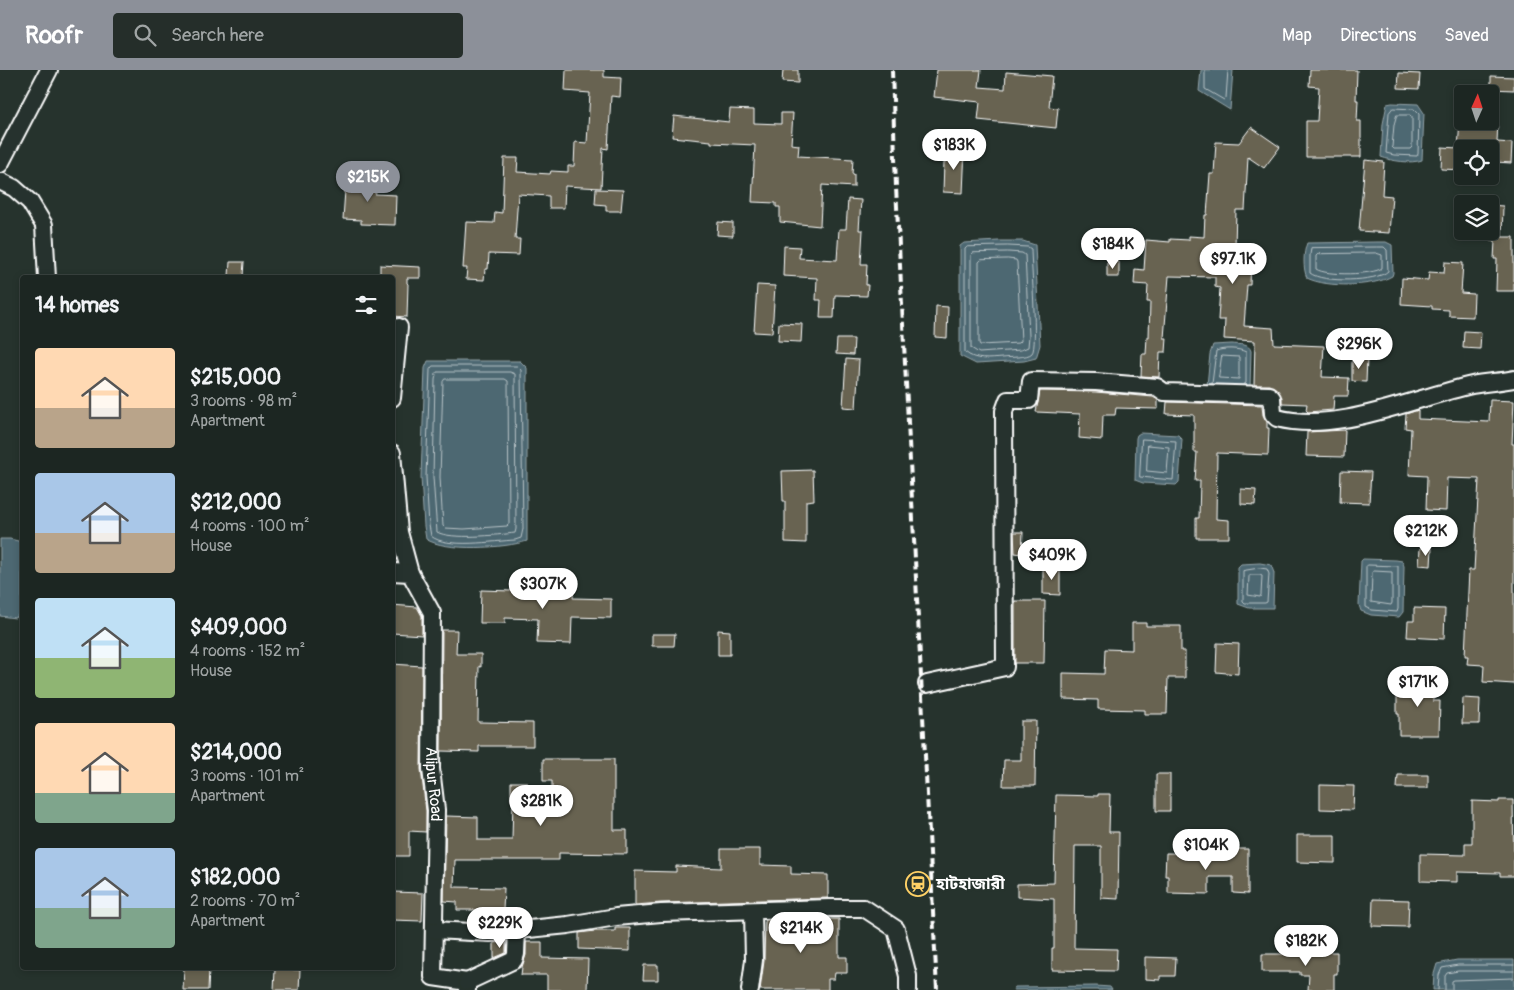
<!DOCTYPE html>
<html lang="en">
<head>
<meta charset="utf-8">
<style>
	body { margin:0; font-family:Pangolin,"Noto Sans Bengali",sans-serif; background:#252e2a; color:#f1f3f6; height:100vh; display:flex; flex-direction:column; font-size:19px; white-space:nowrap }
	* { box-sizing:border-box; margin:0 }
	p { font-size:16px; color:#a0a5a5 }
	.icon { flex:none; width:28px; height:28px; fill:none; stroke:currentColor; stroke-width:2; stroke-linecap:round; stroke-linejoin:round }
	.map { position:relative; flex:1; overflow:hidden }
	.panel { position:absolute; left:20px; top:205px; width:375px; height:695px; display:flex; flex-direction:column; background:#1c2622; border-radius:5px; box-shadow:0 2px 8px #0003,0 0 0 1px #3a4340 }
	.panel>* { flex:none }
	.needle { width:32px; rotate:3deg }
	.fabs { position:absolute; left:1454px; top:15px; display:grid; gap:10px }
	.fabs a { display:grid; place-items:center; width:45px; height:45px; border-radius:5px; background:#1c2622; box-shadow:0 2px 8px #0003,0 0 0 1px #3a4340; font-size:25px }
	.price { position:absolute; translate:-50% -42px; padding:0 11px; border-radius:18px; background:#fff; color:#222; font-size:16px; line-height:32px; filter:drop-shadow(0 1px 2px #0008) }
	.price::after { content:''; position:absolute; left:50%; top:30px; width:15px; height:11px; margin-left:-8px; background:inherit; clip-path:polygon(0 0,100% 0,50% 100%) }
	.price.active { background:#8c9099; color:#fff }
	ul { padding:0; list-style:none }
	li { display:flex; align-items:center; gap:15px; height:125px; padding:0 15px }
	li span { display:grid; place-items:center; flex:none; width:140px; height:100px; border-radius:5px; color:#555 }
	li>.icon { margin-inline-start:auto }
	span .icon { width:60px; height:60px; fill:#fffc; stroke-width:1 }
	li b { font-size:21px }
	h2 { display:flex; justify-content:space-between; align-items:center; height:60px; padding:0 15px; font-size:21px }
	header { display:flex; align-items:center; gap:30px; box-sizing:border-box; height:70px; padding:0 25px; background:#8c9099; color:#fff }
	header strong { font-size:24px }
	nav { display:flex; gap:28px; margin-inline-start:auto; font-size:18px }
	.search { width:350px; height:45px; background:#252e2a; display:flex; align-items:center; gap:12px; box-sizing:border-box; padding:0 18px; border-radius:5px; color:#a0a5a5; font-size:19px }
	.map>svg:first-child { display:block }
	.water { fill:#4d6872; stroke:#94a4aa }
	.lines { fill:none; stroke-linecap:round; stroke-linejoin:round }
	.shore { stroke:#b8c3c7; stroke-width:1 }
	.building { fill:#686351; stroke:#fff }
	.street-casing { stroke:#fff; stroke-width:20 }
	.street { stroke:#26332d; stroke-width:16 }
	.rail { stroke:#fff; stroke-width:4; stroke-dasharray:8 4; stroke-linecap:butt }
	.labels { text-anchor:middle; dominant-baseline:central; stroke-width:4.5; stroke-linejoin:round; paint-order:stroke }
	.street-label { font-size:16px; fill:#fff; stroke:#26332d }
	.poi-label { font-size:16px; font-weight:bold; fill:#fff; stroke:#26332d; text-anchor:start }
</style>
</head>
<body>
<header>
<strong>Roofr</strong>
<div class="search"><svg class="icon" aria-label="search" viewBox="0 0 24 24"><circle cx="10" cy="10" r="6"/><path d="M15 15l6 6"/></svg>Search here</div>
<nav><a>Map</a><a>Directions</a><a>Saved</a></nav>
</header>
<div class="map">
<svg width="1514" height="920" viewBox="0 0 1514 920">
	<rect width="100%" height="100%" fill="#26332d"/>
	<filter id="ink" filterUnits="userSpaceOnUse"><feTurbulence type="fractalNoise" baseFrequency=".02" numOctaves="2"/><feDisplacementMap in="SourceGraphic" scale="10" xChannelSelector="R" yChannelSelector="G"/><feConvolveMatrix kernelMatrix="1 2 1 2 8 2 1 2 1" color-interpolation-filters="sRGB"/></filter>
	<g filter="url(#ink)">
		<!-- water -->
		<path class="water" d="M1201,0H1233L1230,40L1199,21Z
			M1392,33L1418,34L1424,43L1422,90C1411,94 1392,91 1381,87L1383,54L1387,34Z
			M998,171H1023L1035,175L1040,275L1036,288L1024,291L976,294L960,286V176L964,173Z
			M1377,172H1386L1392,175L1393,203L1392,206C1373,217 1327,218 1307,208C1303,199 1303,183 1307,173Z
			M1232,274C1239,275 1249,273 1251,281L1250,318L1207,316L1210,284L1213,275Z
			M428,291H520L527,298V471C506,478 445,482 426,469L424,456L421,407L425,298Z
			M1140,363L1178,365L1182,369L1179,412L1176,415L1143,413L1135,410L1136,368L1137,365Z
			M0,469H10L22,472V541L15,548L0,546Z
			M1363,489L1396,490L1402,491L1404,496L1403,542L1399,547L1371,545L1361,541L1359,535L1361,491Z
			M1260,493L1271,495L1274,503L1273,538H1249L1238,534V497L1241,494Z
			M1457,890H1514V920H1433L1434,904L1437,894Z
			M1096,916L1110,917L1112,920H1013L1015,917Z"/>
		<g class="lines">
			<!-- shore -->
			<path class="shore" d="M1205,0V19L1224,30L1226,28L1228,0
				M1393,38L1414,39L1419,44L1418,84L1417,86L1394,85L1386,83L1389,43Z
				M1397,45H1410L1412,47V77L1410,79H1394L1392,77L1394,55Z
				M1008,176L1028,177L1031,179C1031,192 1038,278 1032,283C1028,288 1008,287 1002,288C989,289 975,291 965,282V179L967,177Z
				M1377,177H1384L1387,180L1388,201C1377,212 1322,213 1310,203V185L1311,178Z
				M1008,182L1022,183L1025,185L1029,266L1028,277L1021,280L979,283L971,278V185L973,183Z
				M1376,183L1382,185V198C1373,205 1326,206 1316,199V186L1318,184Z
				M1008,189L1016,190L1017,192L1021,271L1019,273L980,275L979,273V192L981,190Z
				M1222,286L1239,287V309L1219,308Z
				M433,296H517L521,300L523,459L521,468L515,470C495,471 446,479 431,466L429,455L426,407L430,300Z
				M438,302H510L515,304L516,459L515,463C498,465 451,470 437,462L433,407L435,310L436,304Z
				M445,309H505L508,311L509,454L507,456L464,459L445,458L443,456L440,407L443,312Z
				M1212,314L1216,281C1224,278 1238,278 1246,282V313L1243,315
				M1142,369L1176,371L1173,410L1140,407Z
				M1148,375L1169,377L1167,403L1147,401Z
				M1368,495L1398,496V539L1397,542L1372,540L1366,537V497Z
				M1260,498L1267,499L1269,504L1267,532L1265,533H1245L1243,531V501Z
				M1374,501L1392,502V533L1391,535L1371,532L1372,503Z
				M1251,505H1260L1262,506L1261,525L1260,527L1248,525L1249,507Z
				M1438,920L1439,905L1442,898L1458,895H1514
				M1445,920V906L1447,903L1458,901H1514
				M1452,920V911L1454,910L1514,908"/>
		</g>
		<!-- building -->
		<path class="building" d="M566,0H604V7L621,8L620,27L611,26L608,79L603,78L601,118L565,116L564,138H549V126L518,124L515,169H520L519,185L489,184L488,199H485L484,210L466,209L467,198H463L466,152L494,153L495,142L502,143L504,88H518L517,102L550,104L551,101L568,102V96H574L575,72L587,73L590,23L565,21Z
			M783,0H798V13L782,12Z
			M937,0H981L979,17L1005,19L1006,2L1052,6L1049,37L1058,38L1056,58L978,50L980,32L934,27Z
			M1310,0H1357L1356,30H1358L1357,51H1361V87H1306V51H1317L1319,17L1309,16Z
			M1399,3L1420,4L1419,19L1398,18Z
			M1491,6L1514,7V20L1491,19Z
			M730,39L754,40V53L781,54V43H793L791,74L799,75L798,86L853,89L852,104H854V117L822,115L820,156L780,152V137H776V133L752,132L755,75L711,73V71L672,67L674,46L729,52Z
			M1460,51H1498L1497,72L1512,73L1511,93L1495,92L1496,79H1462V100L1441,99L1442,77L1458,78Z
			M1251,57L1280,77L1264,98L1248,87L1245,140H1236L1235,176H1238L1237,189L1251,190L1250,215H1247L1244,256L1273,258L1274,274L1324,276L1322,307L1349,308L1348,326H1334L1333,340L1308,342L1306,340L1307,334L1282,333V327L1275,318L1269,315H1254L1255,271L1224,269L1225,250H1218L1220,218L1215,217V207L1169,206L1164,268H1167L1166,282H1160L1159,307L1141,306L1142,284H1146L1147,267H1149L1150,232H1147L1148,215L1134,214L1135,199L1144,200L1146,170L1170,172V169L1189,170V166L1204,167L1205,145H1207L1210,104H1214L1216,72L1239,73Z
			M948,77L965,78L963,123L943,122L944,92H947Z
			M1365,90L1384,92L1382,125L1392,126L1389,163L1359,161Z
			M346,106L375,108V124L396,125L395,155L361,154V150L343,149Z
			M596,119L623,120L621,141H606V135L595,134Z
			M848,129L861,130L859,160H863L861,194H867L866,215H868L867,226L835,225L834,248H820L821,230H816L817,208L783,206L784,176L800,177L799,188L837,190L839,159H846Z
			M1490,135L1503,136L1502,167H1514V221H1496L1497,189H1494L1495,171H1490Z
			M718,152L733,153V166L717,165Z
			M230,192H244L243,206H229Z
			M1107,192H1119V207H1107Z
			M1445,192L1463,193L1461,223L1474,224L1473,247L1449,246V240L1432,239V236L1401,234L1402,208L1428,210L1429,202L1444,203Z
			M380,195L420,197V208H407V213L408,214L407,247L392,246V208H380Z
			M757,215L775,216L772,263L754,262Z
			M936,236L948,237L947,268L935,267Z
			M779,253L802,254L801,272L778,271Z
			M1464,261L1481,262L1480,279L1463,278Z
			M837,269H854L853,285L836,284Z
			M1352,288H1367L1366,312L1352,311Z
			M846,289L859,290L856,338L843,337Z
			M1040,321L1096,322L1153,327L1158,330V339L1116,338L1115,345H1103L1102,370L1079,368L1080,344L1036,342Z
			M1490,330L1514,331L1512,374H1514V614L1483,612L1484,595L1467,594L1468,586H1465L1469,500H1474L1479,409L1447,408L1446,441L1426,440L1427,406L1409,405L1411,359L1405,358L1406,344L1418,340V349L1489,352Z
			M1167,332L1262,335L1263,345L1267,352V358H1269L1268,385L1217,383L1216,449L1229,450V468H1196V448H1199L1200,411H1195L1197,382H1194V345L1166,344Z
			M1345,360L1344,387L1306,386L1307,362Z
			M813,400L814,430L806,431V473L785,472V431H783L782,401Z
			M1341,401L1371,402L1369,433L1340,432Z
			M1241,419L1256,420L1255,435L1241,434Z
			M1014,462H1023L1022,484L1015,483Z
			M1420,478H1432L1431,496L1419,495Z
			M1043,497H1060V525L1043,524Z
			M551,514H574L573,528L611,529V548L572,547L571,574L537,573L538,549L505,548V553H480L481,520L511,521V518L551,519Z
			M1015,531H1045L1044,593H1015Z
			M392,535L417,537L422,546V565L392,563Z
			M1414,538L1445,539L1444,569L1407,567L1408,551H1414Z
			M1132,553H1146V556H1181V581H1185V608H1168L1167,644H1145V640L1098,639V630L1063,629V603L1104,604L1105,579L1132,580Z
			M442,560H457L456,584H481V597L479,596L478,652L533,653V676H479V682L441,681Z
			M718,560L730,561V585H718Z
			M652,564H675L674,576H652Z
			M1217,573L1239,574L1238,604L1216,602Z
			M392,594L422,596L421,699L426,741V762L409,761V786H392Z
			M1408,603H1425V619H1433V631H1440L1439,665H1399V644H1397V620L1408,621Z
			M1463,628L1480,629L1479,654H1462Z
			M1021,651H1036L1035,716H1003L1004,690H1021Z
			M543,689H614V760H627V784L559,783V790H455L454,817L504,818L503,840H457V832L444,831L446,746L478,747V770H512L513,730H511V712H527V736H552V711H543Z
			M1156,704H1170V741H1156Z
			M1398,705H1428V718H1397Z
			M1320,715L1354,716L1353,740L1320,739Z
			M1098,724H1110L1109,762H1119L1118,829L1101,828V776H1075L1074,878L1117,879L1116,901L1052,900V878H1054V829L1017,827V814L1054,813L1056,725L1098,726Z
			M1499,730H1513L1514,806H1500V803L1457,802V812L1420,811V784L1465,785V773H1472V731L1499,732Z
			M1297,765H1335V793L1297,792Z
			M721,779H760V795L791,796V804L828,805V828L661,833L635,835V801L676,802V796L721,798Z
			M1234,779H1248V824L1233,823V807H1209V824L1168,823V806H1165L1166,783L1234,784Z
			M392,822L423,823L422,851L392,850Z
			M1373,829L1409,830L1408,857L1372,856Z
			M828,848V849H839V887H847V903H835L834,909H828V920H760L764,891L765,850Z
			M615,858H630V881L579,879V863L595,861H615Z
			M506,871V883L494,888V873Z
			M526,872H542V888L588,889L587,920H547V905H521L522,897L526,885Z
			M1318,882H1337V904H1334V920H1308L1309,905H1300V902H1262V884H1301L1318,883Z
			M1145,887L1176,888L1175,906H1160V910L1145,909Z
			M644,895H658V910H643Z
			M184,898H209L208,920H183Z
			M275,899L300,900L299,920H274Z"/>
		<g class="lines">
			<defs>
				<g id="street">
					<path d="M0,94L49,0"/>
					<path d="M0,111L14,118L30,132L44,155L47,208"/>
					<path d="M392,328L399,257"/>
					<path d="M392,383L399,462L410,503"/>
					<path id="s1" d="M392,502L410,503L432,543L431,699L436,740L433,907L467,912V920"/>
					<path d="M927,614L1005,597L1004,341L1008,330H1029L1031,311L1096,312L1157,317L1164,322L1269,325L1272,328L1273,344L1277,348C1338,364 1413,328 1472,315C1486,312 1500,312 1514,309"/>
					<path d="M434,860L490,863L568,855L616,847L661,843L829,838H864L896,859L908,906V920"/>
					<path d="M467,912L514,890L516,884L517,859"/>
					<path d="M750,920L754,890L753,841"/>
				</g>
			</defs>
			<!-- street casing -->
			<use href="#street" class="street-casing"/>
			<!-- street -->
			<use href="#street" class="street"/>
			<!-- rail -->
			<path class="rail" d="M892,0L896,117L937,920"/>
		</g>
	</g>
	<!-- icons -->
	<defs>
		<symbol id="station-ring" viewBox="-11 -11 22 22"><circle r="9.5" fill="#26332d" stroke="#ffd166" stroke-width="1.5"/><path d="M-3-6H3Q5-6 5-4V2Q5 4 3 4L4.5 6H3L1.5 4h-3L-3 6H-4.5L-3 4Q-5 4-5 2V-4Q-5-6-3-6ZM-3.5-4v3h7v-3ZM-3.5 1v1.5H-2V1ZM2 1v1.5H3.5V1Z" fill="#ffd166"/></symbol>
	</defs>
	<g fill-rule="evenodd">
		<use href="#station-ring" x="904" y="800" width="28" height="28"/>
	</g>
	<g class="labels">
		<!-- street labels -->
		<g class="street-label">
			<text stroke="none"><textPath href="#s1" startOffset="235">Alipur Road</textPath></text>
		</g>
		<!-- poi labels -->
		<g class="poi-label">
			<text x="936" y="814">হাটহাজারী</text>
		</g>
	</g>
</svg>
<div class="fabs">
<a><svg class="needle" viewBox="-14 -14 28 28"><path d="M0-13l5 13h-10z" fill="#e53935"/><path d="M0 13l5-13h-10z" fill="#a0a5a5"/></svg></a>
<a><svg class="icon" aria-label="locate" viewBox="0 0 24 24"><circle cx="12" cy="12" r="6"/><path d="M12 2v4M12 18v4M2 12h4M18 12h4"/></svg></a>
<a><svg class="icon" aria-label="layers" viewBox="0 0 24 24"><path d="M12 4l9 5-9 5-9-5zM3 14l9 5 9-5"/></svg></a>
</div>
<b class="price" style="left:954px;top:101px">$183K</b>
<b class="price active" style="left:368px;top:133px">$215K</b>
<b class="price" style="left:1113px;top:200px">$184K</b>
<b class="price" style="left:1233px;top:215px">$97.1K</b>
<b class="price" style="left:1359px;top:300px">$296K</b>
<b class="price" style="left:1426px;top:487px">$212K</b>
<b class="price" style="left:1052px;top:511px">$409K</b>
<b class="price" style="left:543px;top:540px">$307K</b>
<b class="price" style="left:1418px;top:638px">$171K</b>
<b class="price" style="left:541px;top:757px">$281K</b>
<b class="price" style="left:1206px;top:801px">$104K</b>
<b class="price" style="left:500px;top:879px">$229K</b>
<b class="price" style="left:801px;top:884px">$214K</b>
<b class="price" style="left:1306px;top:897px">$182K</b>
<section class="panel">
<h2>14 homes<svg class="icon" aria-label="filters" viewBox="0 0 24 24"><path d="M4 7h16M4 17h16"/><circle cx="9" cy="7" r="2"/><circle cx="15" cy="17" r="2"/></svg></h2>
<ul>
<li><span style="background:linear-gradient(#ffd9b3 60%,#b9a48a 0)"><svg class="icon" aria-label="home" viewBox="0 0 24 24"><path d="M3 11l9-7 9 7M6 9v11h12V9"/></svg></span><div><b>$215,000</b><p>3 rooms · 98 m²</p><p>Apartment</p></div></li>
<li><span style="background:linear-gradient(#a9c7e8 60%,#b9a48a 0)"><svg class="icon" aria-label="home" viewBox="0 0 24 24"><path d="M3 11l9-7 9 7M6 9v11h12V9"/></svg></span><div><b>$212,000</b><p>4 rooms · 100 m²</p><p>House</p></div></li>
<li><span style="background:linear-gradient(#bfe0f5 60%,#8fb573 0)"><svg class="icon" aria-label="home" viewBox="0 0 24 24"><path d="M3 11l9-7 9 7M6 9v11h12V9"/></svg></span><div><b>$409,000</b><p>4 rooms · 152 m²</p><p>House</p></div></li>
<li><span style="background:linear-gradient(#ffd9b3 70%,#7fa58c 0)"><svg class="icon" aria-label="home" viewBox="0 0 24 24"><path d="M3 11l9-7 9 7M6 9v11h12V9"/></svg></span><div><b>$214,000</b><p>3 rooms · 101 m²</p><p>Apartment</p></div></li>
<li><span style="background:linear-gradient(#a9c7e8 60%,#7fa58c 0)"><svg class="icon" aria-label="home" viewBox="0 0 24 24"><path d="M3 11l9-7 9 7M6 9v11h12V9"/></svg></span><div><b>$182,000</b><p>2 rooms · 70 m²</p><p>Apartment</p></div></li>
</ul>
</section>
</div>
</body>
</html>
